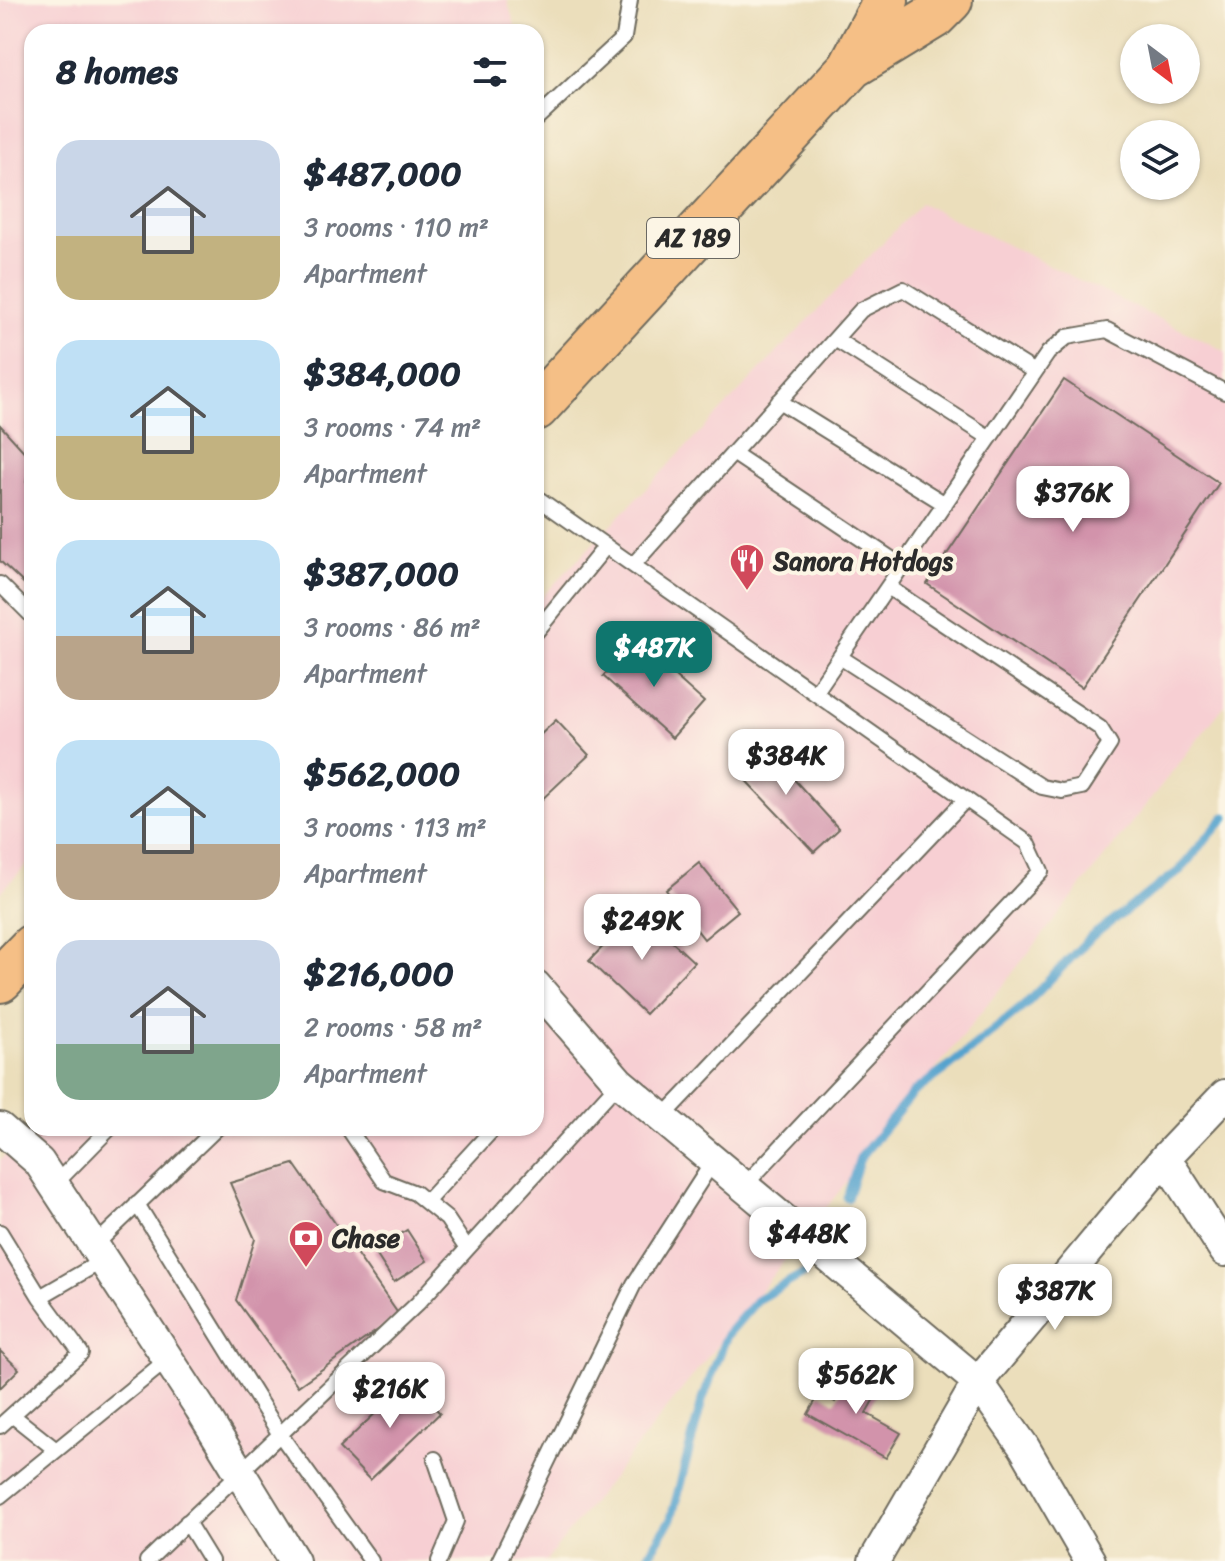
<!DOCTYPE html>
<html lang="en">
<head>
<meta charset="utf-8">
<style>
	body { margin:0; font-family:Sriracha,sans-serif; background:#f2f2f3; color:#1f2937; height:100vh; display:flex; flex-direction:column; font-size:30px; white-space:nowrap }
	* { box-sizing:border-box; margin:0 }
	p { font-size:26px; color:#747a83 }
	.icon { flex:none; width:44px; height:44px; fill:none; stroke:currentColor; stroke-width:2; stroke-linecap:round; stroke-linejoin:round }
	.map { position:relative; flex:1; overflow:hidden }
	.sheet { position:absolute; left:24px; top:24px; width:520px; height:1112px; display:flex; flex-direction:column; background:#fff; border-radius:24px; box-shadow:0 2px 6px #0004 }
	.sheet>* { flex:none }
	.needle { width:52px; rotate:148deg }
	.tools { position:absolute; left:1120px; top:24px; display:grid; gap:16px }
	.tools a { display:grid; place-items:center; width:80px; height:80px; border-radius:50%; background:#fff; box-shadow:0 2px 6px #0004; font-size:40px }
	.price { position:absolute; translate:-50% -68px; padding:0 18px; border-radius:16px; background:#fff; color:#222; font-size:26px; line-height:52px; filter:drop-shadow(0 2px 4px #0008) }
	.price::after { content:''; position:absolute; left:50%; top:48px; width:24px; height:18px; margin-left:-12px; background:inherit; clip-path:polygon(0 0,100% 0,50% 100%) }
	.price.current { background:#0f766e; color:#fff }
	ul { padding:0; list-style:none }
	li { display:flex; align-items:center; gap:24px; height:200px; padding:0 32px }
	li span { display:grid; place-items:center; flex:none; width:224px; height:160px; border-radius:24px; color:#555 }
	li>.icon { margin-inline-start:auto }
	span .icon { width:96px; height:96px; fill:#fffc; stroke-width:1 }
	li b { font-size:34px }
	h2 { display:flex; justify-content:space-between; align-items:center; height:96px; padding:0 32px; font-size:34px }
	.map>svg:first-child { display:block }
	.built { fill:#f7cfd3 }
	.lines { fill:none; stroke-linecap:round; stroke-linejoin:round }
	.stream { stroke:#55a3ce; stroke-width:9 }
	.building { fill:#d293ab }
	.service-casing { stroke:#6e6a5d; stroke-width:18 }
	.minor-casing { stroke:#6e6a5d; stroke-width:34 }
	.primary-casing { stroke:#6e6a5d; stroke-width:48 }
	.service { stroke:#fff; stroke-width:14 }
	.minor { stroke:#fff; stroke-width:30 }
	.primary { stroke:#f5bf86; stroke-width:44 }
	.labels { text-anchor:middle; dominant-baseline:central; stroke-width:8; stroke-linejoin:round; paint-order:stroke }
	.shield { fill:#fcf5e5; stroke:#6a6863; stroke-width:2 }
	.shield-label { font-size:24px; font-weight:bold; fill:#2b2b2b }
	.poi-label { font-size:26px; font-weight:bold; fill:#2b2b2b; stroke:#fcf5e5; text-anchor:start }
</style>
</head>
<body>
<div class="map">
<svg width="1225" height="1561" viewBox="0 0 1225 1561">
	<rect width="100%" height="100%" fill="#fcf5e5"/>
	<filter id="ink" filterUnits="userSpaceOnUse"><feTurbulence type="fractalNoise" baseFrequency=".0125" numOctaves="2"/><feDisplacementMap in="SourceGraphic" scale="16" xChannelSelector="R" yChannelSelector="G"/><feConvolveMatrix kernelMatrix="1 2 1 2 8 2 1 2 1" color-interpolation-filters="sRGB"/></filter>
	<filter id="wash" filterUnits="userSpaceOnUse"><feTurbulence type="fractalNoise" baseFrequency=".006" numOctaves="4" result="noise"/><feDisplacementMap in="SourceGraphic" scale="32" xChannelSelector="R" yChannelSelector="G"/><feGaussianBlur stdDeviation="1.8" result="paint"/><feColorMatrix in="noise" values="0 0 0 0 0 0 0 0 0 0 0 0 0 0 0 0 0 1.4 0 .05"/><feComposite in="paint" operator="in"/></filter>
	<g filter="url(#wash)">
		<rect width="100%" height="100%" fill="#ebdebb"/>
		<!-- built -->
		<path class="built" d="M0,0H507L517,32H32V859L0,893Z
			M921,203L1225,351V705L546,1561H0V1160L32,1127L536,1128V603Z"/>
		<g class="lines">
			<!-- stream -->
			<path class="stream" d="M847,1198L860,1158L914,1092L950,1066L1025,1005L1092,936L1179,871L1225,817
				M645,1561L671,1519L702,1401L727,1335L758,1299L803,1274"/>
		</g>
		<g id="blocks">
			<!-- building -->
			<path class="building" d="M1064,380L1219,483L1082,687L927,584Z
				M0,425L30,458L26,482L32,487V591L0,561Z
				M636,641L704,702L672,738L603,676Z
				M556,720L589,755L536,805V739Z
				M761,743L839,829L814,852L734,768Z
				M699,863L738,911L704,939L666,890Z
				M638,910L694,962L645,1014L589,961Z
				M294,1164L399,1315L298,1386L236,1300L255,1239L230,1183Z
				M407,1230L427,1261L394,1282L374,1251Z
				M0,1351L19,1369L0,1388Z
				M853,1372L880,1388L866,1413L901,1433L886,1458L808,1414L820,1393L835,1402Z
				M409,1381L440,1413L370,1480L339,1448Z"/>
		</g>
	</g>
	<g filter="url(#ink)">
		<use href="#blocks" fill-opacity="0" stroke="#6e6a5d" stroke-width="2"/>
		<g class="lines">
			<defs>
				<path id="service" d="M536,119L624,37L630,0
					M835,339L990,438
					M779,401L945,504
					M733,453L902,566
					M536,497L1028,843L1041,871L744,1186
					M633,565L861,310L903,289L1035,372
					M0,584L32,616
					M536,632L606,546
					M840,657L1042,787L1062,791L1082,787L1110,744L1100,728L888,587
					M815,693L1048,353L1067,337L1107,330L1225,392
					M663,1117L966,799
					M348,1128L384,1181L415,1193L426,1202L447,1219L467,1249
					M54,1185L110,1128
					M426,1202L494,1128
					M137,1204L279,1433L371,1561
					M0,1232L40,1297L81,1353L0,1426
					M93,1247L217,1128
					M40,1297L102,1261
					M12,1415L56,1450
					M435,1459L456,1521L439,1561
					M0,1496L167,1360
					M187,1522L211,1561
					M147,1561L418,1303L619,1082
					M499,1561L634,1284L714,1160"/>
				<path id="minor" d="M536,986L619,1082L978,1382L1024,1447L1090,1561
					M0,1128L39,1162L200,1408L294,1561
					M1165,1158L1225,1251
					M874,1561L978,1382L1165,1158L1225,1095"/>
				<path id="primary" d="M852,66L934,16L950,0
					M536,408L850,68L886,0
					M0,980L32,947"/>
			</defs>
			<!-- service casing -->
			<use href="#service" class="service-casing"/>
			<!-- minor casing -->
			<use href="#minor" class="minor-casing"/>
			<!-- primary casing -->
			<use href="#primary" class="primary-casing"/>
			<!-- service -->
			<use href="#service" class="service"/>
			<!-- minor -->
			<use href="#minor" class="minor"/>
			<!-- primary -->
			<use href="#primary" class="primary"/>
		</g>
	</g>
	<!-- icons -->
	<defs>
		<symbol id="restaurant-pin" viewBox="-11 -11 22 30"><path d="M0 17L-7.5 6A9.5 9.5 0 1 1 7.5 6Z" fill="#d1495b" stroke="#fcf5e5"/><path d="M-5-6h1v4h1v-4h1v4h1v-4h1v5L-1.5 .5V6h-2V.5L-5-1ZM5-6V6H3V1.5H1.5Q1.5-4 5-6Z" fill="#fff"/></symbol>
		<symbol id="bank-pin" viewBox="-11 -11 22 30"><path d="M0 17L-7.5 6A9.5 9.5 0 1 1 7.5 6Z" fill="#d1495b" stroke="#fcf5e5"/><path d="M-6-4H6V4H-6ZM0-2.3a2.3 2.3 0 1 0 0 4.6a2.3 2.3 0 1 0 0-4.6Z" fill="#fff"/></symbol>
	</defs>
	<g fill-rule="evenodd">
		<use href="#restaurant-pin" x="727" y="541" width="40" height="54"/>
		<use href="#bank-pin" x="286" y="1218" width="40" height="54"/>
	</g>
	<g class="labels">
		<!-- shield labels -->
		<rect class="shield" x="647" y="218" width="92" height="40" rx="6"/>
		<g class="shield-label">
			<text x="693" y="238">AZ 189</text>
		</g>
		<!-- poi labels -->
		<g class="poi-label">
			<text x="773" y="561">Sanora Hotdogs</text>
			<text x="332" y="1238">Chase</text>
		</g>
	</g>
</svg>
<div class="tools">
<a><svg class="needle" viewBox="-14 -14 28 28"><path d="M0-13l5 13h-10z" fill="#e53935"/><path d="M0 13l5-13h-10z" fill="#747a83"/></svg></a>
<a><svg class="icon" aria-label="layers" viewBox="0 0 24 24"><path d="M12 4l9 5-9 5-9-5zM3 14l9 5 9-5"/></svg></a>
</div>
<b class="price" style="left:1073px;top:534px">$376K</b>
<b class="price current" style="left:654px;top:689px">$487K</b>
<b class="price" style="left:786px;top:797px">$384K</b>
<b class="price" style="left:642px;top:962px">$249K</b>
<b class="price" style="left:808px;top:1275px">$448K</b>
<b class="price" style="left:1055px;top:1332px">$387K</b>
<b class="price" style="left:856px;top:1416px">$562K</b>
<b class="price" style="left:390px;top:1430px">$216K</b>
<section class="sheet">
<h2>8 homes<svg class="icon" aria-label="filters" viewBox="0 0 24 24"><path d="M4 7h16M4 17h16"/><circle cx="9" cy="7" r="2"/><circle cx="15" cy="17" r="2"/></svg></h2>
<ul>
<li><span style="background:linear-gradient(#c9d6e8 60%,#c2b280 0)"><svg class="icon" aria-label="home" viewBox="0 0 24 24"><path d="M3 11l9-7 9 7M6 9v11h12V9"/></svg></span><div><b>$487,000</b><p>3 rooms · 110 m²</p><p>Apartment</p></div></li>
<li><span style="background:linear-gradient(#bfe0f5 60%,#c2b280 0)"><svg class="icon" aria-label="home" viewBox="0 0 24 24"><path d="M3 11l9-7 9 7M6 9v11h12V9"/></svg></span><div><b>$384,000</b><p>3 rooms · 74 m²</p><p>Apartment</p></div></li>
<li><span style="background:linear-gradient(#bfe0f5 60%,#b9a48a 0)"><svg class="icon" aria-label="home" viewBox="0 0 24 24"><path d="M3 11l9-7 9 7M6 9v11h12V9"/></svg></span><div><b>$387,000</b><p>3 rooms · 86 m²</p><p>Apartment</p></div></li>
<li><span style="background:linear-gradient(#bfe0f5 65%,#b9a48a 0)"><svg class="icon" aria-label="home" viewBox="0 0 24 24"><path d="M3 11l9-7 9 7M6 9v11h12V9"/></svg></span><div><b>$562,000</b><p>3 rooms · 113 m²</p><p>Apartment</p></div></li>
<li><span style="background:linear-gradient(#c9d6e8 65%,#7fa58c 0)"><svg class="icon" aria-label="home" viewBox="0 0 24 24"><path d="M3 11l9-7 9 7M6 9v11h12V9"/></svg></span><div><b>$216,000</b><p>2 rooms · 58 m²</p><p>Apartment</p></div></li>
</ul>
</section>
</div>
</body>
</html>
